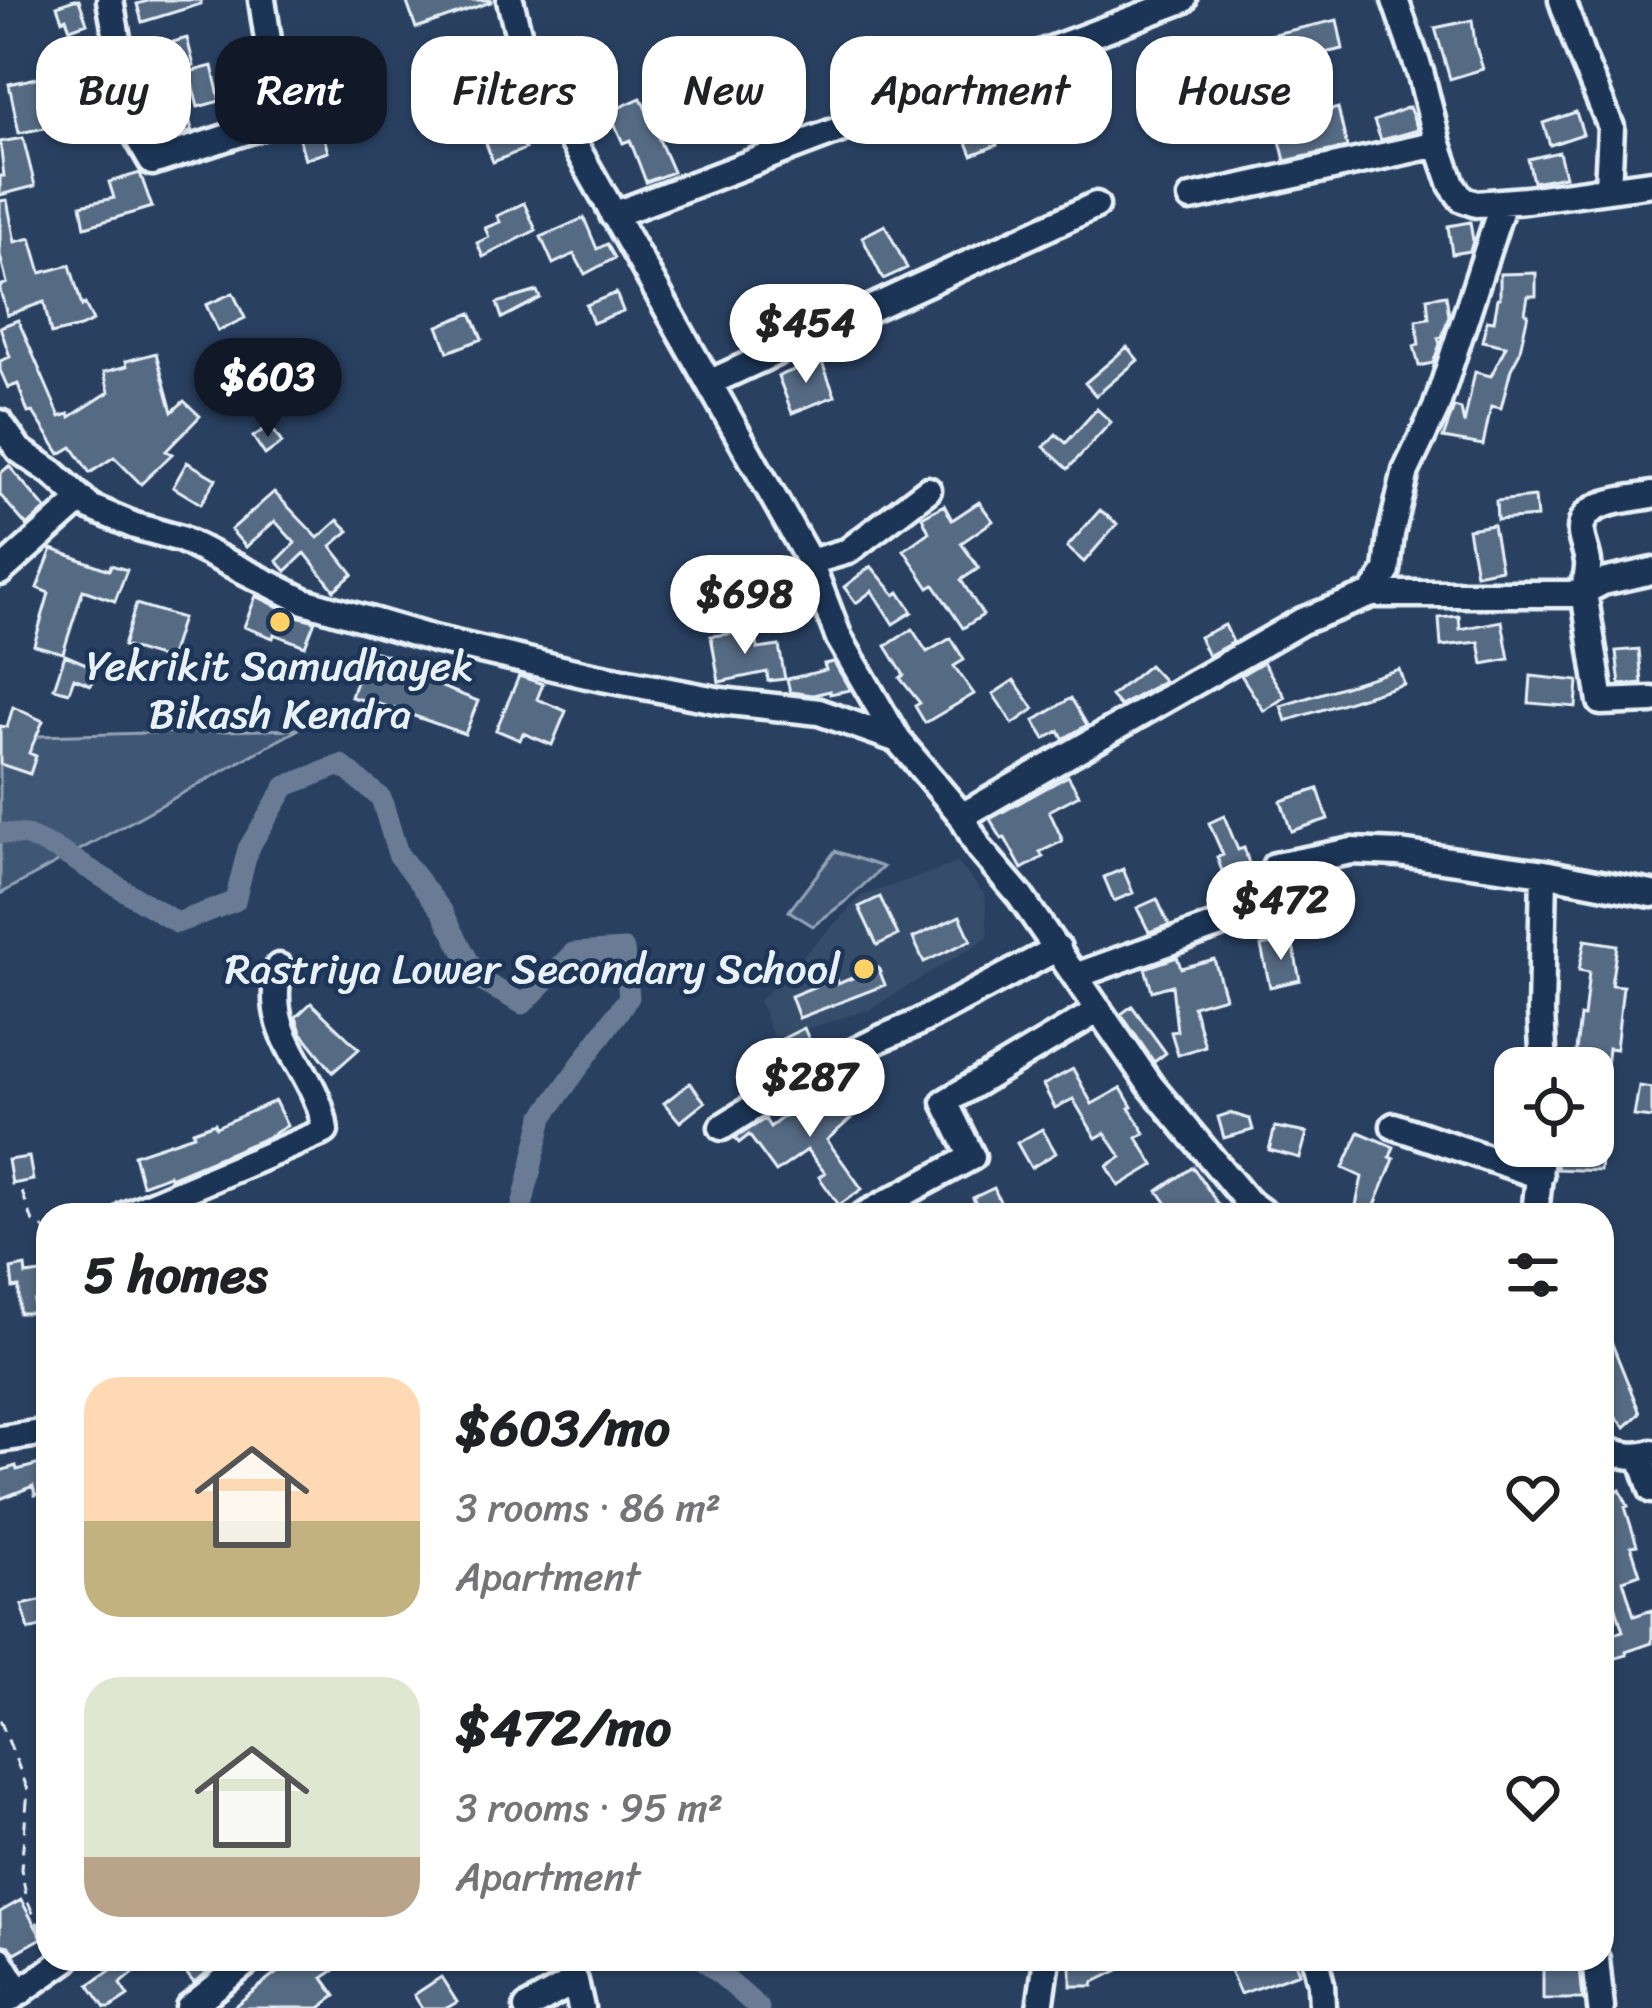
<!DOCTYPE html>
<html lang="en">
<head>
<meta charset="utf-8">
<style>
	body { margin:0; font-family:Sriracha,sans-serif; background:#f2f2f2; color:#202124; height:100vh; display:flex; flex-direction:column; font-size:45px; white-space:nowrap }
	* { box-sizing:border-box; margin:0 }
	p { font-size:39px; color:#757577 }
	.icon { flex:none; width:66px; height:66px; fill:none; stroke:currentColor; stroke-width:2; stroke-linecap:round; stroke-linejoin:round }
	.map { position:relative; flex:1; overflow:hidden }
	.panel { position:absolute; left:36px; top:1203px; width:1578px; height:768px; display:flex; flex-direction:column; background:#fff; border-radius:36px; box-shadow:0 3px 9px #0004 }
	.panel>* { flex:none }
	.banner { position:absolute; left:36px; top:36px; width:1581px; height:108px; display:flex; gap:24px }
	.controls { position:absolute; left:1494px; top:1047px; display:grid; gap:24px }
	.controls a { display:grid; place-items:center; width:120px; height:120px; border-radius:24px; background:#fff; box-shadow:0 3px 9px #0004; font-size:60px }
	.price { position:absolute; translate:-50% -102px; padding:0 27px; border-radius:42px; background:#fff; color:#222; font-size:39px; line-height:78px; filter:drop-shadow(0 3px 6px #0008) }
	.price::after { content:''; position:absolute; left:50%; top:72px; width:36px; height:27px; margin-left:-18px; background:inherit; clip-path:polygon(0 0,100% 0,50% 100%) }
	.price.current { background:#111827; color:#fff }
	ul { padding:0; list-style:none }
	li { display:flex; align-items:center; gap:36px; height:300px; padding:0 48px }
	li span { display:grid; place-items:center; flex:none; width:336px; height:240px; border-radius:36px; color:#555 }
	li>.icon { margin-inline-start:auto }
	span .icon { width:144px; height:144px; fill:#fffc; stroke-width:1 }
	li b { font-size:51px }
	h2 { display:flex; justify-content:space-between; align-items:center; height:144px; padding:0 48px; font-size:51px }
	.chip { padding:0 42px; border-radius:36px; background:#fff; box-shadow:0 3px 9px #0004; font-size:42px; line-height:108px }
	.chip.current { background:#111827; color:#fff }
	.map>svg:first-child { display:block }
	.built { fill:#364d6b }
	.green { fill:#415774; stroke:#94a4b6; stroke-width:3 }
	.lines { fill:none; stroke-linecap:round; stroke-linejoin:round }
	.canal { stroke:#6b7c95; stroke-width:21 }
	.building { fill:#556a83; stroke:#e8f1f8; stroke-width:3 }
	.minor-casing { stroke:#e8f1f8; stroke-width:33 }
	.path { stroke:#e8f1f8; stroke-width:3; stroke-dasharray:12 9; stroke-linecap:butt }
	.minor { stroke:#1d3557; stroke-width:24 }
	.poi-dot { fill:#ffd166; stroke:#1d3557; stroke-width:4.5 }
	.labels { text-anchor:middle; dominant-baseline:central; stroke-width:9; stroke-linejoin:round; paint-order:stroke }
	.poi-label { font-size:42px; fill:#e8f1f8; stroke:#1d3557 }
</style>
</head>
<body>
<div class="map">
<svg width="1652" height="2008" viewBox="0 0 1652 2008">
	<rect width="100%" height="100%" fill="#294061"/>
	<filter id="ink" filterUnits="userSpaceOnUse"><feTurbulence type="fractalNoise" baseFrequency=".00833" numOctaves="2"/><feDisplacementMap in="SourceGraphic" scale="24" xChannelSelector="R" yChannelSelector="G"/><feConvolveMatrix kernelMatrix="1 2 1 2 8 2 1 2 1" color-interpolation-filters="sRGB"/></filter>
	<g filter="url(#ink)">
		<!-- built -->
		<path class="built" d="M958,863L985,895L988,937L869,1010L774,1038L759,1001L862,896Z"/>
		<!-- green -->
		<path class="green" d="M299,729L0,894V737Z
			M835,851L883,867L846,901L813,926L789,911Z"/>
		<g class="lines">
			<!-- canal -->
			<path class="canal" d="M0,833L25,835L60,851L177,923L235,901L248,849L286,786L341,765L381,798L398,854L442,911L478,979L523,1004L573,953L624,950L629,997L543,1117L520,1215
				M703,1959L759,2008"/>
		</g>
		<!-- building -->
		<path class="building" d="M74,0H79L87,23L70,29L66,18L62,20L57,6Z
			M151,0H201V4L142,22L137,4Z
			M406,0H491V2L416,28Z
			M1337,20L1343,49L1247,69L1242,41Z
			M1472,20L1475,44L1483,69L1450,79L1435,28Z
			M187,38L194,66L151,77L144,50Z
			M1064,63L1076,100L1027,117L1029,122L995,138L997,145L972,155L957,117L1029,84L1026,77Z
			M212,66L220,101L198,107L189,72Z
			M46,76L55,126L19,133L9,84Z
			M109,83L115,118L111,119L114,133L90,139L81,89Z
			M641,98L673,172L646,182L630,140L623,143L609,112Z
			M187,107L192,131L159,142L150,116Z
			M1409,107L1418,130L1381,140L1374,121Z
			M1338,108L1347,147L1285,161L1276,124Z
			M1576,112L1583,134L1550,145L1543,123Z
			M319,120L328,152L305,159L296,127Z
			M514,123L525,149L493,162L483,135Z
			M23,138L35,186L0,195V176H4L0,142Z
			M1559,152L1565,176L1533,182L1528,159Z
			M140,173L152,207L85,227L81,205L114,198L109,182Z
			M7,200L15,242L31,238L41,273L70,265L82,306L85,304L93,321L80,327L51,334L44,302L7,315L0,290V286L7,283L0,255V201Z
			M524,203L536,230L483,257L477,243L489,237L485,228L500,222L497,216Z
			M584,218L597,249L607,244L615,258L585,274L574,254L553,264L541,237Z
			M1470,222L1473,241L1470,251L1452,254L1448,226Z
			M885,225L907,268L883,279L862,237Z
			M1536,273V296H1528L1525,313L1528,314L1519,354L1511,369L1501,408L1491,406L1483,445L1443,438L1454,407L1461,409L1464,424L1475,372L1491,376L1506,346L1482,341L1487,320L1494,321L1498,298H1500V274Z
			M537,291L540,298L502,318L497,303Z
			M233,293L245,318L218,331L206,305Z
			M616,293L623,311L593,323L586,305Z
			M1446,295L1449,316L1442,337L1438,338L1440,344L1433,363L1419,366L1414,346L1419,345L1416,320L1429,318L1427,298Z
			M471,313L482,339L448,352L438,326Z
			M18,320L60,417L69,414L70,417L109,392L104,372L127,366L126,361L156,353L172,412L184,401L200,416L166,451L172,454L141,484L114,457L90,473L72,447L60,454L33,412L28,413L18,384L8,388L0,370V361L10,357L0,327Z
			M1127,347L1138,360L1096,396L1085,383Z
			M821,360L835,396L792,413L778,376Z
			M1097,409L1111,422L1068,469L1044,447L1056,434L1066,443Z
			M270,425L282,443L265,455L253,437Z
			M187,462L216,479L201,504L173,487Z
			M9,466L46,509L27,526L0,495V474Z
			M274,492L318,538L338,520L349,531L331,546L353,574L334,590L305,553L286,571L277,561L295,543L275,521L246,547L231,530Z
			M1535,497L1537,517L1497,520L1496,501Z
			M979,502L993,521L961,543L979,568L961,580L983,615L963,628L934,585L929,588L904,550L929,532L922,517L944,505L952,520Z
			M1100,510L1117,524L1084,562L1067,547Z
			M1493,525L1501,569L1476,574L1468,529Z
			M52,549L109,570L111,565L127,570L115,601L83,590L63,653L34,645L49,593L37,588Z
			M871,566L895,595L899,592L912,612L893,624L872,591L856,603L844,587Z
			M256,596L297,616L315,621L305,646L274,634L273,638L244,627Z
			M136,604L182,618L169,660L123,646Z
			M1459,616L1460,629L1502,621L1509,659L1483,664L1479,642L1441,646L1439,618Z
			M1225,625L1233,642L1208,656L1199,637Z
			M912,629L927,652L951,638L964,660L954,666L974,694L925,723L915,706L920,703L900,678L904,675L886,646Z
			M755,631L758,649L779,646L785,679L768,681L767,672L719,682L711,636Z
			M366,649L400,659L399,662L445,677L442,687L478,701L465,734L386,706L351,697Z
			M1639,649L1642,683L1620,685L1616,651Z
			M65,655L98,669L91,685L74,678L69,692L54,688Z
			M834,662L850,690L830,694V691L813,695L790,692L787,679L826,670L824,664Z
			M1263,662L1285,697L1264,711L1241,675Z
			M1149,665L1164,681L1120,706L1111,696Z
			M1399,669L1404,684L1286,721L1281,706Z
			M519,676L543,684L537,699L566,711L552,745L523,733L520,740L496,730Z
			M1531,676L1578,681L1576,707L1529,703Z
			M1014,680L1034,709L1013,724L993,694Z
			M1071,698L1087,725L1063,739L1059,731L1045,739L1034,721Z
			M13,707L43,721L29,753L36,756L30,774L0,764V726L7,727Z
			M1068,776L1079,795L1049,811L1063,841L1040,852L1043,857L1022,869L1005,838L1002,839L990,819Z
			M1318,789L1328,819L1291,831L1281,801Z
			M1224,816L1238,850L1244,848L1254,879L1228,888L1217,857L1223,855L1209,823Z
			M1123,869L1133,893L1114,901L1104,877Z
			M880,897L898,935L877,945L859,907Z
			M1157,899L1169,925L1149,932L1137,908Z
			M960,916L971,940L924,962L913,938Z
			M1292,940L1300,980L1270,987L1261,946Z
			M1585,940L1617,945L1611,985L1623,986L1616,1049L1608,1048L1606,1068H1574L1580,1016L1584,1017L1589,972L1579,970Z
			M1177,957L1181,968L1214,959L1225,997L1193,1006L1205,1046L1178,1055L1171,1032L1177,1031L1172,985L1152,991L1145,968Z
			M878,967L885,985L799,1018L791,996L836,978L838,984Z
			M311,1003L359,1049L333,1072L301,1032L296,1017Z
			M1132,1006L1166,1053L1154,1062L1121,1014Z
			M804,1028L815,1053L756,1086L751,1078L759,1067L748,1056Z
			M1073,1069L1092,1104L1121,1088L1132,1107L1129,1108L1145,1133L1137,1138L1154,1165L1119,1186L1107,1166L1121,1157L1105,1133L1096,1138L1073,1099L1055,1108L1043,1085Z
			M690,1083L705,1102L680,1122L664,1103Z
			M832,1085L856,1114L827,1140L862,1189L839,1205L819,1177L825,1173L807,1150L776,1172L749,1135L739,1143L735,1138L765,1119L770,1127L804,1101L807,1105Z
			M1639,1086L1652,1088V1118L1634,1116Z
			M275,1101L287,1126L266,1138L170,1178L169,1175L142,1185L134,1155L194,1135L193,1131L215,1123L216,1127Z
			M1230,1113L1250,1119L1253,1130L1224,1138L1218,1117Z
			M1275,1127L1307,1133L1300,1158L1269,1150Z
			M1042,1129L1056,1153L1031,1168L1017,1143Z
			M1359,1132L1394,1147L1390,1157L1394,1159L1371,1215H1354L1362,1177L1343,1168Z
			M1559,1146H1602L1600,1171L1557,1169Z
			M29,1157L33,1180L12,1184L8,1160Z
			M1193,1167L1221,1209L1212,1215H1175L1158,1191Z
			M994,1188L1006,1215H946L975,1202L973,1198Z
			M25,1266L26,1275L48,1272V1299L34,1301V1313H19V1287L13,1288L11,1269Z
			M1602,1319L1640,1413L1625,1427L1602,1401Z
			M48,1462V1491L35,1495L33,1486L0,1499V1471L16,1466L17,1470Z
			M1602,1468L1614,1494L1620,1490L1628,1506L1625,1507L1637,1545L1631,1546L1640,1574L1623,1580L1634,1616L1652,1610V1643L1626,1652L1627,1655L1602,1662V1637L1623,1631L1609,1585L1602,1587Z
			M48,1599V1625L29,1630L22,1605Z
			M21,1900L42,1938L15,1953L9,1946L0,1944V1912Z
			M127,1959H151L120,1984L128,1996L110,2008H105L89,1985Z
			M175,1959H224L194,1983Z
			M290,1959H351L323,1978L336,1996L320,2008H232L283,1968L281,1966Z
			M1071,1959H1141L1094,1982L1093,1986H1071Z
			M1238,1959H1294L1299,1973L1240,1994L1227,1964Z
			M1543,1959H1571L1572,1968H1580L1583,1999H1543Z
			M441,1977L457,2002L447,2008H422L414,1995Z"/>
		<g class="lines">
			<defs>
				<path id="minor" d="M110,0L134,131L152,162L280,120L262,0
					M510,0L523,53L810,562L839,638L898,740L962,816L979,848L1020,896L1151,1086L1247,1201L1266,1215
					M1395,0L1421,75L1438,144L1452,185L1462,199L1476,204L1526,200L1652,183
					M1562,0L1581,55L1611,127L1608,188
					M1191,198L1438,144
					M613,215L1183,0
					M711,382L1096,205
					M0,423L19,450L53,473L90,507L135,526L181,539L304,601L434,639L587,675L721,701L819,712L898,740
					M810,562L848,551L928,490
					M1652,571L1603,582L1584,592L1601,702L1652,700
					M0,572L82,499
					M1372,594L1387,571L1391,534L1406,471L1436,408L1503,202
					M962,816L1302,621L1372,594H1570L1584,592C1585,582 1589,571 1588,562C1587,552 1582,543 1581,533C1579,500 1628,500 1652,495
					M1075,976L1279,903L1275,866L1352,851L1399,853L1544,873
					M1544,1068L1541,1012L1544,873L1652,894
					M1394,1126L1540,1176
					M722,1127L792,1083L882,1038L915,1024L1058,948
					M126,1215L325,1131C318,1067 262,1043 279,967
					M864,1215L972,1157L945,1102L1099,1010
					M1535,1215L1542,1146
					M0,1439L48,1432
					M1602,1446C1616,1455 1636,1459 1652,1453
					M1641,1457L1652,1490
					M565,1959L575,1981L581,2008
					M1315,1959L1321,1984L1322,2008
					M1596,1959L1601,2008
					M0,1960L20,1993
					M0,2006L67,1959
					M189,2008L251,1959
					M527,2008L575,1981
					M1040,2008L1047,1959"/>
			</defs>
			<!-- minor casing -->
			<use href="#minor" class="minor-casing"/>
			<!-- path -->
			<path class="path" d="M22,1192L33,1222L48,1231
				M0,1720L28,1790L21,1869L27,1900L47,1944"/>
			<!-- minor -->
			<use href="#minor" class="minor"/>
		</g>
	</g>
	<!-- markers -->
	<g class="poi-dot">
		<circle cx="280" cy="622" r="12"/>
		<circle cx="864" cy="969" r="12"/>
	</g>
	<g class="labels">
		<!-- poi labels -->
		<g class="poi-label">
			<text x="280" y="666">Yekrikit Samudhayek<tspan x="280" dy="48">Bikash Kendra</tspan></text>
			<text x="840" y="969" text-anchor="end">Rastriya Lower Secondary School</text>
		</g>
	</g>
</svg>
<div class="controls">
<a><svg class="icon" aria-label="locate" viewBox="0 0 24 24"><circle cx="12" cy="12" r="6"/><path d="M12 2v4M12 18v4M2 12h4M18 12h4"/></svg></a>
</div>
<b class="price" style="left:806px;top:386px">$454</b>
<b class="price current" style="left:268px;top:440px">$603</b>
<b class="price" style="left:745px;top:657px">$698</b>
<b class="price" style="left:1281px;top:963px">$472</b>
<b class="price" style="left:810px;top:1140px">$287</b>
<div class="banner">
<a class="chip">Buy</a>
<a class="chip current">Rent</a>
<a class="chip">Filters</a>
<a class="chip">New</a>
<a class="chip">Apartment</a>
<a class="chip">House</a>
</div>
<section class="panel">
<h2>5 homes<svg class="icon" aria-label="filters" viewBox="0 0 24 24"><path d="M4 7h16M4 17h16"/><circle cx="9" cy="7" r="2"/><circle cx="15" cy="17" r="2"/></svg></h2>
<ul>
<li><span style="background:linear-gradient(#ffd9b3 60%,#c2b280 0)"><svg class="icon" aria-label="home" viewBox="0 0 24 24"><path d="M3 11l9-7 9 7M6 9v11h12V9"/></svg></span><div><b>$603/mo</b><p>3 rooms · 86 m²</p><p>Apartment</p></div><svg class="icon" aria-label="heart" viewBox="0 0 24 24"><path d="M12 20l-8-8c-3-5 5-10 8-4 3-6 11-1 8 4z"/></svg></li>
<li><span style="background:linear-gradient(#dfe7d0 75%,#b9a48a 0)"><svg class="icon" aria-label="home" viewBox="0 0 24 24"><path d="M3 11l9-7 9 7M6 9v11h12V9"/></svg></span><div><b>$472/mo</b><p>3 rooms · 95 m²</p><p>Apartment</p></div><svg class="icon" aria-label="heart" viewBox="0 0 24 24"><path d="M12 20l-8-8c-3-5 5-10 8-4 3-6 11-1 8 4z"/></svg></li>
</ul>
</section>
</div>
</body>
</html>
